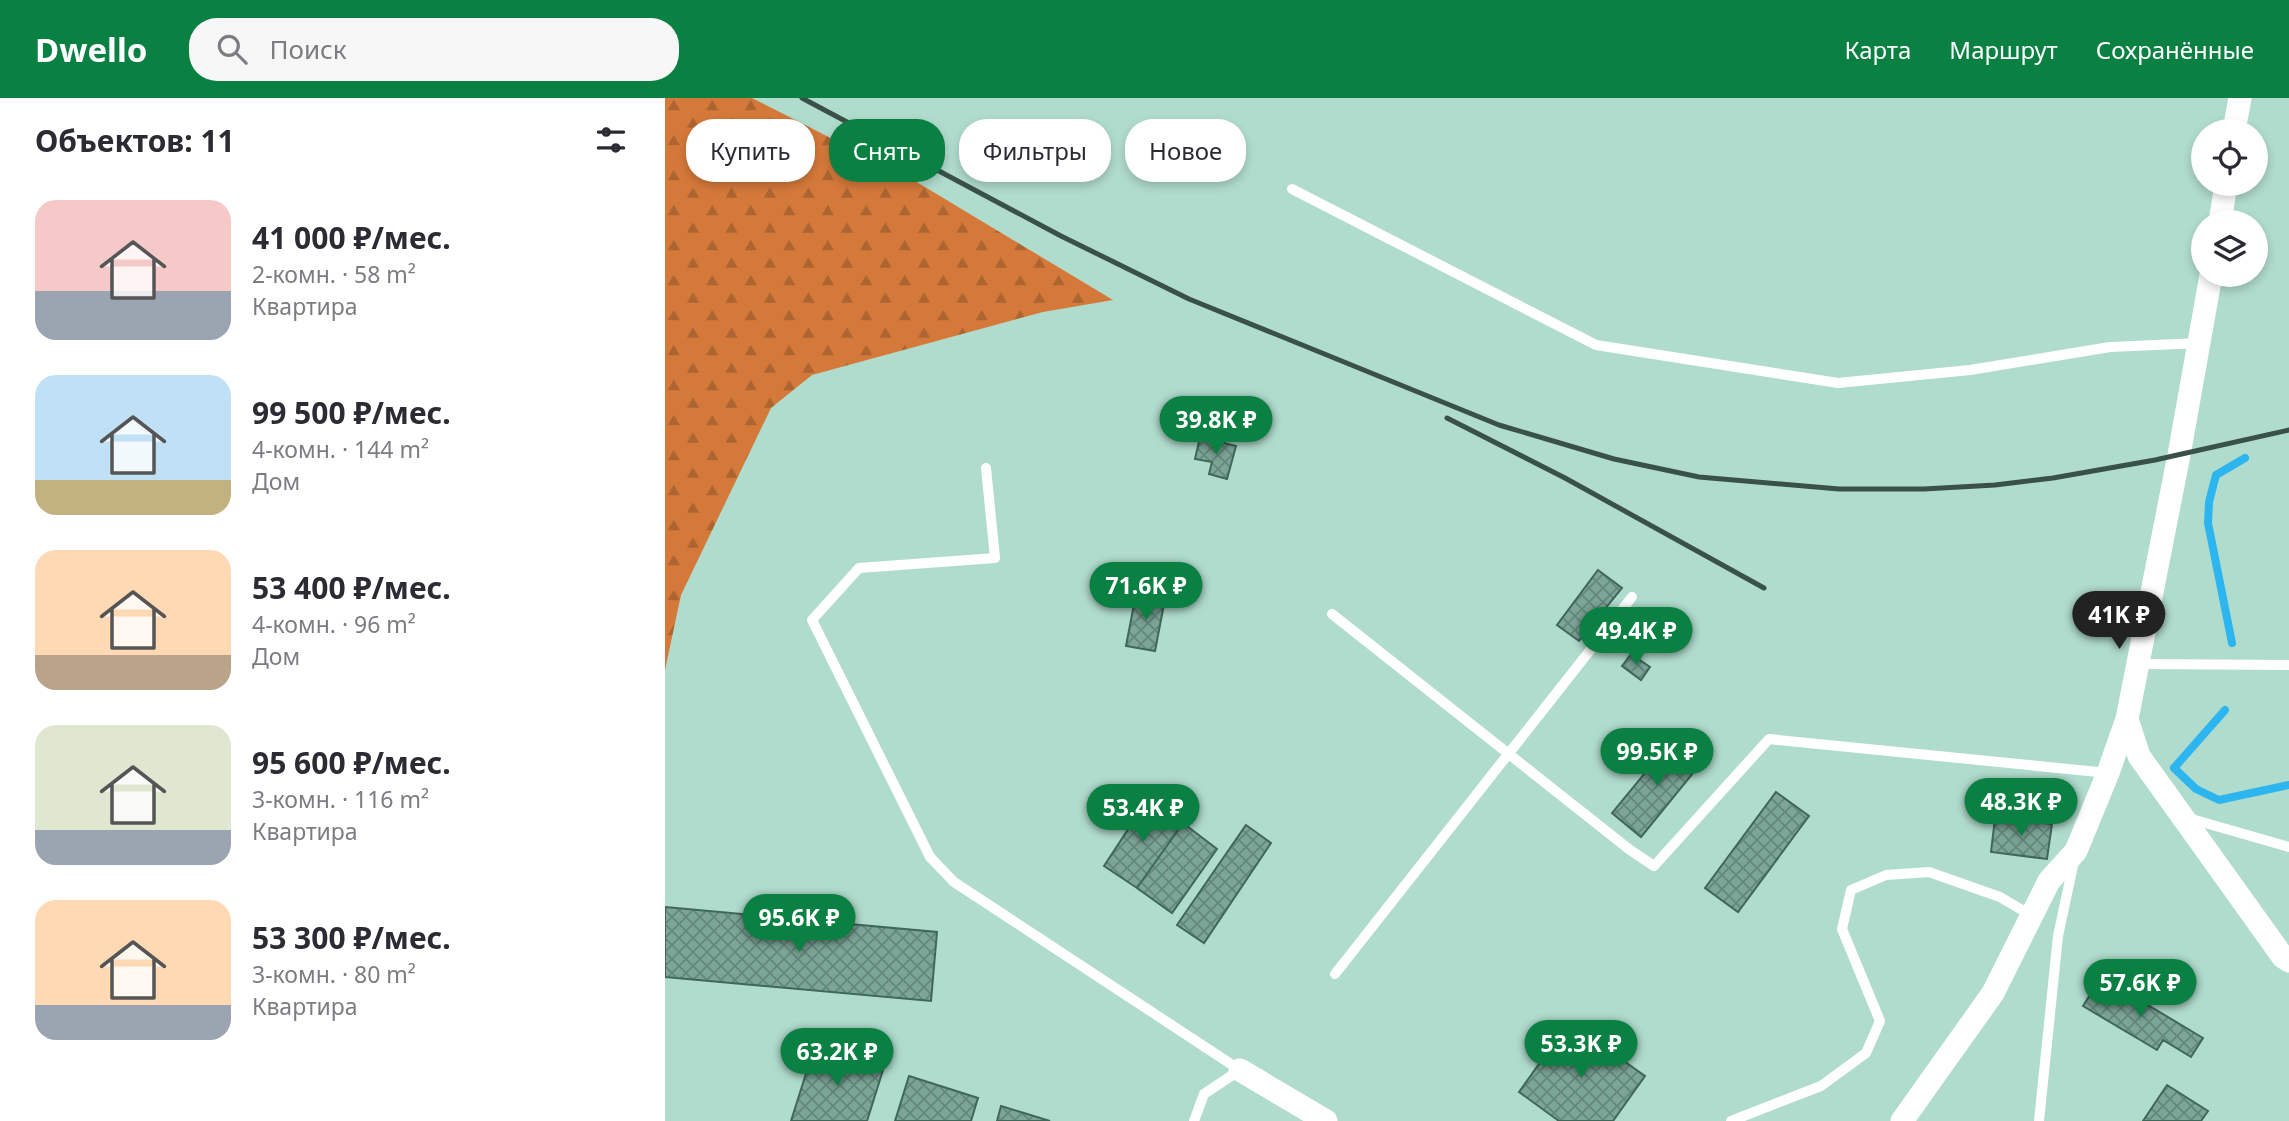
<!DOCTYPE html>
<html lang="ru">
<head>
<meta charset="utf-8">
<style>
	body { margin:0; font-family:"Noto Sans",sans-serif; background:#f7f7f7; color:#2b2b33; height:100vh; display:flex; flex-direction:column; font-size:26px; white-space:nowrap }
	* { box-sizing:border-box; margin:0 }
	p { font-size:23px; color:#7c7c81 }
	.icon { flex:none; width:38px; height:38px; fill:none; stroke:currentColor; stroke-width:2; stroke-linecap:round; stroke-linejoin:round }
	.map { position:relative; flex:1; overflow:hidden }
	.side { display:flex; flex-direction:column; background:#fff; width:665px }
	.side>* { flex:none }
	.hud { position:absolute; left:21px; top:21px; width:665px; height:63px; display:flex; gap:14px }
	.fabs { position:absolute; left:1526px; top:21px; display:grid; gap:14px }
	.fabs a { display:grid; place-items:center; width:77px; height:77px; border-radius:50%; background:#fff; box-shadow:0 4px 10px #0003; font-size:35px }
	.price { position:absolute; translate:-50% -60px; padding:0 16px; border-radius:24px; background:#0b8043; color:#fff; font-size:23px; line-height:46px; filter:drop-shadow(0 2px 4px #0008) }
	.price::after { content:''; position:absolute; left:50%; top:42px; width:21px; height:16px; margin-left:-10px; background:inherit; clip-path:polygon(0 0,100% 0,50% 100%) }
	.price.selected { background:#222; color:#fff }
	ul { padding:0; list-style:none }
	li { display:flex; align-items:center; gap:21px; height:175px; padding:0 35px }
	li span { display:grid; place-items:center; flex:none; width:196px; height:140px; border-radius:21px; color:#555 }
	li>.icon { margin-inline-start:auto }
	span .icon { width:84px; height:84px; fill:#fffc; stroke-width:1 }
	li b { font-size:30px }
	h2 { display:flex; justify-content:space-between; align-items:center; height:84px; padding:0 35px; font-size:30px }
	.pill { padding:0 24px; border-radius:28px; background:#fff; box-shadow:0 4px 10px #0003; font-size:24px; line-height:63px }
	.pill.selected { background:#0b8043; color:#fff }
	header { display:flex; align-items:center; gap:42px; box-sizing:border-box; height:98px; padding:0 35px; background:#0b8043; color:#fff }
	header strong { font-size:33px }
	nav { display:flex; gap:38px; margin-inline-start:auto; font-size:24px }
	.search { width:490px; height:63px; background:#f7f7f7; display:flex; align-items:center; gap:18px; box-sizing:border-box; padding:0 24px; border-radius:28px; color:#7c7c81; font-size:26px }
	main { display:flex; flex:1; min-height:0 }
	.map>svg:first-child { display:block }
	.forest { fill:url(#forest-firs) }
	.lines { fill:none; stroke-linecap:round; stroke-linejoin:round }
	.stream { stroke:#2db5ef; stroke-width:8 }
	.building { fill:url(#building-cross-hatch); stroke:#3f685b; stroke-width:2 }
	.service { stroke:#fff; stroke-width:10 }
	.minor { stroke:#fff; stroke-width:23 }
	.rail { stroke:#3a514a; stroke-width:5 }
</style>
</head>
<body>
<header>
<strong>Dwello</strong>
<div class="search"><svg class="icon" aria-label="search" viewBox="0 0 24 24"><circle cx="10" cy="10" r="6"/><path d="M15 15l6 6"/></svg>Поиск</div>
<nav><a>Карта</a><a>Маршрут</a><a>Сохранённые</a></nav>
</header>
<main>
<section class="side">
<h2>Объектов: 11<svg class="icon" aria-label="filters" viewBox="0 0 24 24"><path d="M4 7h16M4 17h16"/><circle cx="9" cy="7" r="2"/><circle cx="15" cy="17" r="2"/></svg></h2>
<ul>
<li><span style="background:linear-gradient(#f6c9c9 65%,#9aa5b1 0)"><svg class="icon" aria-label="home" viewBox="0 0 24 24"><path d="M3 11l9-7 9 7M6 9v11h12V9"/></svg></span><div><b>41 000 ₽/мес.</b><p>2-комн. · 58 m²</p><p>Квартира</p></div></li>
<li><span style="background:linear-gradient(#bfe0f5 75%,#c2b280 0)"><svg class="icon" aria-label="home" viewBox="0 0 24 24"><path d="M3 11l9-7 9 7M6 9v11h12V9"/></svg></span><div><b>99 500 ₽/мес.</b><p>4-комн. · 144 m²</p><p>Дом</p></div></li>
<li><span style="background:linear-gradient(#ffd9b3 75%,#b9a48a 0)"><svg class="icon" aria-label="home" viewBox="0 0 24 24"><path d="M3 11l9-7 9 7M6 9v11h12V9"/></svg></span><div><b>53 400 ₽/мес.</b><p>4-комн. · 96 m²</p><p>Дом</p></div></li>
<li><span style="background:linear-gradient(#dfe7d0 75%,#9aa5b1 0)"><svg class="icon" aria-label="home" viewBox="0 0 24 24"><path d="M3 11l9-7 9 7M6 9v11h12V9"/></svg></span><div><b>95 600 ₽/мес.</b><p>3-комн. · 116 m²</p><p>Квартира</p></div></li>
<li><span style="background:linear-gradient(#ffd9b3 75%,#9aa5b1 0)"><svg class="icon" aria-label="home" viewBox="0 0 24 24"><path d="M3 11l9-7 9 7M6 9v11h12V9"/></svg></span><div><b>53 300 ₽/мес.</b><p>3-комн. · 80 m²</p><p>Квартира</p></div></li>
</ul>
</section>
<div class="map">
<svg width="1624" height="1023" viewBox="0 0 1624 1023">
	<defs>
		<pattern id="forest-firs" width="22" height="20" patternUnits="userSpaceOnUse" patternTransform="scale(1.75)"><rect width="22" height="20" fill="#d5793a"/><path d="M5 1l3.5 6h-7zM16 11l3.5 6h-7z" fill="#ac6431"/></pattern>
		<pattern id="building-cross-hatch" width="8" height="8" patternUnits="userSpaceOnUse" patternTransform="scale(1.75)"><rect width="8" height="8" fill="#7ba597"/><path d="M0 0l8 8M0 8l8-8" fill="none" stroke="#64877b"/></pattern>
	</defs>
	<rect width="100%" height="100%" fill="#b0dccd"/>
	<!-- forest -->
	<path class="forest" d="M0,0H87L250,83L448,202L378,214L147,277L106,310L16,497L0,572Z"/>
	<g class="lines">
		<!-- stream -->
		<path class="stream" d="M1567,545L1543,425L1544,404L1551,377L1580,360
			M1560,612L1509,670L1531,691L1554,702L1624,687"/>
	</g>
	<!-- building -->
	<path class="building" d="M535,339L571,348L562,381L544,376L547,364L530,361Z
		M933,472L957,490L914,543L892,527Z
		M471,496L500,501L490,553L461,548Z
		M966,556L985,569L976,582L957,568Z
		M1008,641L1037,664L976,739L947,715Z
		M1111,694L1144,718L1073,814L1040,790Z
		M483,701L518,725L472,790L439,768Z
		M1330,720L1387,726L1382,761L1326,754Z
		M518,725L552,751L507,815L472,790Z
		M581,727L606,745L539,845L512,827Z
		M0,809L272,834L266,903L0,879Z
		M1436,879L1538,940L1526,959L1498,942L1492,952L1418,908Z
		M904,924L980,978L948,1023H894L854,994Z
		M150,947L219,969L202,1023H126Z
		M244,978L313,1000L306,1023H230Z
		M1502,987L1543,1013L1536,1023H1478Z
		M336,1008L385,1023H332Z"/>
	<g class="lines">
		<!-- service -->
		<path class="service" d="M627,91L931,247L1173,285L1305,272L1445,249L1535,245
			M321,370L330,460L194,470L147,522L265,759L289,784L575,972L539,996L529,1023
			M667,516L965,752L989,768L1104,641L1443,675
			M1474,566L1624,567
			M1523,720L1624,749
			M670,876L967,499
			M1066,1023L1156,988L1201,955L1215,923L1177,831L1186,792L1221,777L1264,774L1335,799L1367,818
			M1374,1023L1393,838L1409,763"/>
		<!-- minor -->
		<path class="minor" d="M1569,33L1575,0
			M1555,124L1561,86
			M1546,177L1514,357L1462,621L1474,658L1618,859L1624,863
			M575,972L661,1023
			M1237,1023L1328,895L1384,783L1411,753L1443,675L1462,621"/>
		<!-- rail -->
		<path class="rail" d="M137,0L396,138L524,201L834,327L949,361L1034,379L1174,391H1259L1330,387L1388,380L1490,362L1624,332
			M782,320L900,380L1099,490"/>
	</g>
</svg>
<div class="fabs">
<a><svg class="icon" aria-label="locate" viewBox="0 0 24 24"><circle cx="12" cy="12" r="6"/><path d="M12 2v4M12 18v4M2 12h4M18 12h4"/></svg></a>
<a><svg class="icon" aria-label="layers" viewBox="0 0 24 24"><path d="M12 4l9 5-9 5-9-5zM3 14l9 5 9-5"/></svg></a>
</div>
<b class="price" style="left:551px;top:358px">39.8K ₽</b>
<b class="price" style="left:481px;top:524px">71.6K ₽</b>
<b class="price selected" style="left:1454px;top:553px">41K ₽</b>
<b class="price" style="left:971px;top:569px">49.4K ₽</b>
<b class="price" style="left:992px;top:690px">99.5K ₽</b>
<b class="price" style="left:1356px;top:740px">48.3K ₽</b>
<b class="price" style="left:478px;top:746px">53.4K ₽</b>
<b class="price" style="left:134px;top:856px">95.6K ₽</b>
<b class="price" style="left:1475px;top:921px">57.6K ₽</b>
<b class="price" style="left:916px;top:982px">53.3K ₽</b>
<b class="price" style="left:172px;top:990px">63.2K ₽</b>
<div class="hud">
<a class="pill">Купить</a>
<a class="pill selected">Снять</a>
<a class="pill">Фильтры</a>
<a class="pill">Новое</a>
</div>
</div>
</main>
</body>
</html>
